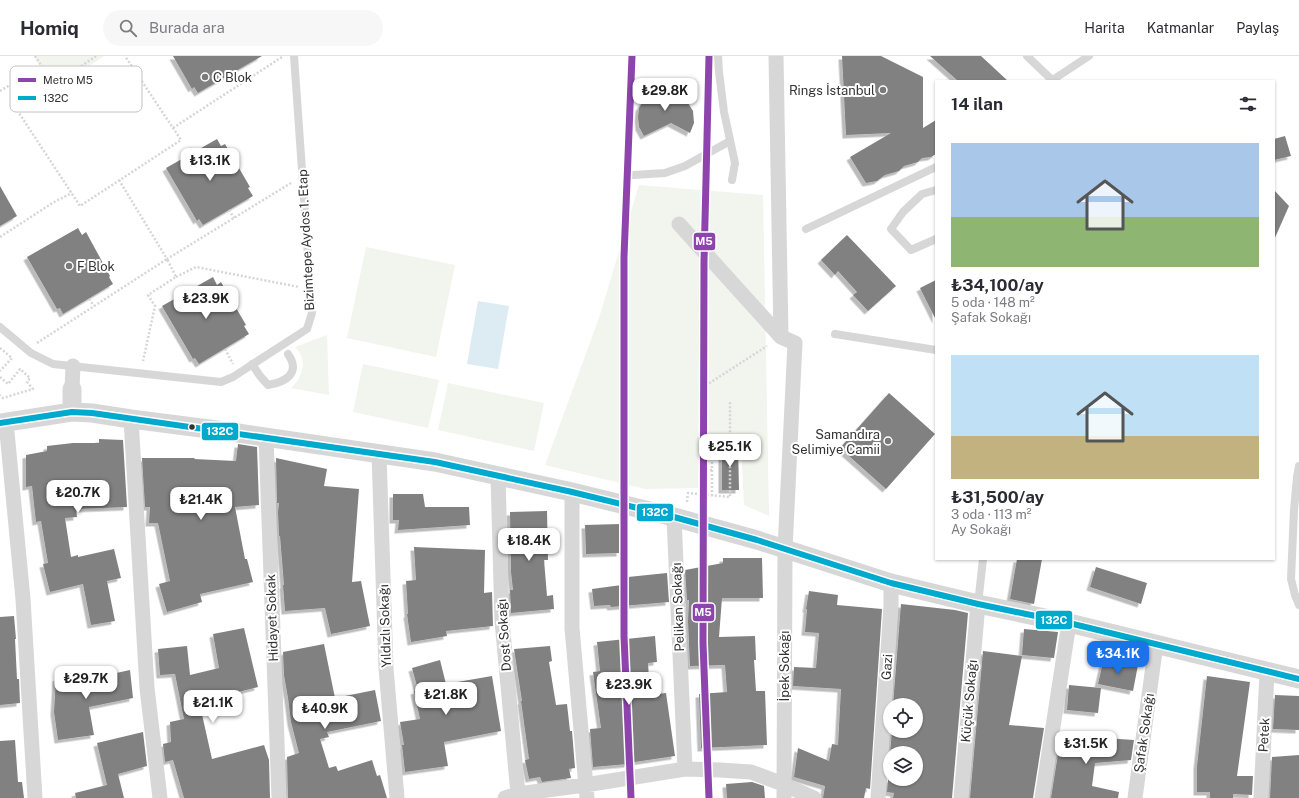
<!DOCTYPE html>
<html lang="tr">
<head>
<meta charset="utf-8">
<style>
	body { margin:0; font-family:"Public Sans",sans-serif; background:#f7f7f7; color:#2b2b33; height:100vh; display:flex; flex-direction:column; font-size:15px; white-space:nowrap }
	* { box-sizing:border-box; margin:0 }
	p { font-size:13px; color:#7c7c81 }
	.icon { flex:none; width:22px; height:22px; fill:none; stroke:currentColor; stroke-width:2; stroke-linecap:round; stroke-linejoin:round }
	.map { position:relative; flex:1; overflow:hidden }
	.side { position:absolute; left:935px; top:24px; width:340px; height:480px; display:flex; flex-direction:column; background:#fff; border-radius:0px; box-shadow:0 1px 3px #0004 }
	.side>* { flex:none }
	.buttons { position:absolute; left:883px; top:642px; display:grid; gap:8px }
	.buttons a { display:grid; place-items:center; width:40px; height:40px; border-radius:50%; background:#fff; box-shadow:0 1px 3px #0004; font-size:20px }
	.price { position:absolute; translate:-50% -34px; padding:0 9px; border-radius:8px; background:#fff; color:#222; font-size:13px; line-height:26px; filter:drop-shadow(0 1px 2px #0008) }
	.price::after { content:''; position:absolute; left:50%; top:24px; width:12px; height:9px; margin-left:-6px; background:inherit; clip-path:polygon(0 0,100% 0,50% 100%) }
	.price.selected { background:#1a73e8; color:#fff }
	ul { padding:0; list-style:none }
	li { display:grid; align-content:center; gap:8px; height:212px; padding:0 16px }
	li span { display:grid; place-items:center; height:124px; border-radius:0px; color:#555 }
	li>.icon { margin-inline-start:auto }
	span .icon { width:72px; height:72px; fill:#fffc; stroke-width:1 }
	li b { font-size:17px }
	h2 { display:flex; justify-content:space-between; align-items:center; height:48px; padding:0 16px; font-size:17px }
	header { display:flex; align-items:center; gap:24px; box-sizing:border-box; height:56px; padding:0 20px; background:#fff; border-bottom:1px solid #e1e1e2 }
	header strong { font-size:19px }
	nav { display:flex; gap:22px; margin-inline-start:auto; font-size:14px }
	.search { width:280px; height:36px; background:#f7f7f7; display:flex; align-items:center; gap:10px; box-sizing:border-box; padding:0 14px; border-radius:22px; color:#7c7c81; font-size:15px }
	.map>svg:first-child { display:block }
	.green { fill:#f1f5ed }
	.water { fill:#ddebf3 }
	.building { fill:#818181; filter:url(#shadow) }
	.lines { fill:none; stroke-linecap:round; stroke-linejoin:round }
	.path { stroke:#d6d6d6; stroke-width:2.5; stroke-dasharray:2 2; stroke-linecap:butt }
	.service { stroke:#d7d7d7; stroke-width:8 }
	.minor { stroke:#d7d7d7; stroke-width:15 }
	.tertiary { stroke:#d7d7d7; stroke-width:19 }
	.bus-1-casing { stroke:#fff; stroke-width:9 }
	.bus-1 { stroke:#00a9ce; stroke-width:6 }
	.metro-1-casing { stroke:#fff; stroke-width:10 }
	.metro-1 { stroke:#8e44ad; stroke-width:7 }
	.poi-dot { fill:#7a7a7a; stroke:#fff; stroke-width:1.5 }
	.bus-dot { fill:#333; stroke:#fff; stroke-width:1.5 }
	.labels { text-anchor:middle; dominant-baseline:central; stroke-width:4; stroke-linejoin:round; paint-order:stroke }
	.poi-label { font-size:13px; fill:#333; stroke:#fff; text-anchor:start }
	.street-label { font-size:13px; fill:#333; stroke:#fff }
	.key { fill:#fff; stroke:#c2c2c2; stroke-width:1 }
	.key-label { font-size:11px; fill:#333 }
	.line-badge { stroke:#fff; stroke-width:1.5 }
	.badge-label { font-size:11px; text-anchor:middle; font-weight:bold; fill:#fff }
</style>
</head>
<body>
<header>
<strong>Homiq</strong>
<div class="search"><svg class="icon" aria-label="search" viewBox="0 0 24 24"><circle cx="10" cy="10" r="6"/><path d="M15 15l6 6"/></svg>Burada ara</div>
<nav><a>Harita</a><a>Katmanlar</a><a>Paylaş</a></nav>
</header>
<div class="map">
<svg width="1299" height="742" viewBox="0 0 1299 742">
	<defs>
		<filter id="shadow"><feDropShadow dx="-3.5" dy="3.5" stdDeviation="0" flood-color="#0004"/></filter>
	</defs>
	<rect width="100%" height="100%" fill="#fff"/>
	<!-- green -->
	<path class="green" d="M34,0H104L55,33Z
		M639,129L763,139L769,460L744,449L741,388L701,390V432L645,433L545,409L599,262Z
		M366,191L455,209L436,301L347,282Z
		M327,279L329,339L291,332C303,322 308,303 295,291Z
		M363,308L439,324L428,372L353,356Z
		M448,327L544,347L534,395L438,374Z"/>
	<!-- water -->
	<path class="water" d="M478,245L509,250L498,313L467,308Z"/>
	<!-- building -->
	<path class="building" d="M173,0H262L198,37L194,31L192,33Z
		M842,0H881L923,21V72L936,64V98L931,101L922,102L918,106L904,110L899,115L885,119L877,125L866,127L850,101L891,77L846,79Z
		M930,0H981L1008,25H958Z
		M662,34H672L681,40L688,47L693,55L694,67L690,77L671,67L644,80L639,71L638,61L639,52L644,44L652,36Z
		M1285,80L1291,100L1274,104V83Z
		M217,83L221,90L225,88L250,131L248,132L253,140L203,169L199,163L197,165L166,112Z
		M0,130L17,160L0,170Z
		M1274,134L1289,150L1274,184Z
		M78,172L82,179L86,176L110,220L109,221L113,228L63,258L60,252L57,253L27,201Z
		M847,179L896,230L868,255L853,239L857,236L838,215L835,219L821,204Z
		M213,221L217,229L221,226L246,269L244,270L249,278L199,308L195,302L193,303L162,250Z
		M936,224V264L920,232Z
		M889,337L935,378L886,433L840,392Z
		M99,383L123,384L127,451L76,453L77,461L65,462L71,501L78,499V501L114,493L121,522L107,525L115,565L91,569L83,528L50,536L43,508L48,507L41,465L36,466L32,430L26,431V399L47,395V390L73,387H99Z
		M238,388L257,391L259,449L235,451L245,503H247L253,526L200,538L202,546L167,556L159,528L170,525L158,467H149L150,451H145L142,402H195L194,403L236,405Z
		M722,390H738L739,434H722Z
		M276,402L327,413L324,430L359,433L352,526L361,525L370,570L331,578L325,552L285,555L283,529H284L280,480H279L278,456L279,447H277Z
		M393,438H423L425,451H469L470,469L398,474L399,464H393Z
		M547,455L548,504H544L547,540L553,539L554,553L511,557L510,534H513L511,516L510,456Z
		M620,468V497L586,498L585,469Z
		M414,491L485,494L484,537L492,536L493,570L446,575L447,580L411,586L407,558H408L406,525L416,524Z
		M723,502H762L763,542H722L719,581L755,580L756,604H754L756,635H765L767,689L701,692L699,638L727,636L725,609L690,610L688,565L689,544H687L685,514L723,507Z
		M1017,503H1042L1034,548L1010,543Z
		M1096,511L1147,527L1141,548L1090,531Z
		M667,517L669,546L611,551L610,549L594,550L592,533L629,528L628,521Z
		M809,535L838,539L837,549L882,553L870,733L866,732L864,742H823L825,730L794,721L798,692L829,705L832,688L838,689L841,633L793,630L794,611L816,612L819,577L805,576L807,553H806Z
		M901,548L955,554L968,557L952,742H893L894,737L887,736L890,698V723H916V697H890L892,675H916V649H893Z
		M14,560L16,583H15L17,623H19L20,647L0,649V561Z
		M244,572L258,631L211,643L213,652L201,654L212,703L264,689L269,704L270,742H184L173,704L165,706L163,688L171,686L170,666L184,663L175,618L160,619L158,593L187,590L190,619L219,612L213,578Z
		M1024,573L1058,576L1054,602L1022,599Z
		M655,580L657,606L648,607L650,639L666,637L675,700L628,707V708L593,711L590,673L601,672L593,616L600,615L597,586Z
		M324,588L335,642L375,634L381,665L327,676L329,681L320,683L329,712L336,710L338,715L372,704L377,720L380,719L387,742H288L287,701L299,697L291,666L288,642L284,619L283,596Z
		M550,590L552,605L549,606L556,649L567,648L570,675H572L575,712L569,713L571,722L542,726L540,721L529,723L525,704L529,703L521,645H522L514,593Z
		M983,595L1022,600L1009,669L1044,672L1033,742H970Z
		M1104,602L1138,609L1133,635L1098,628Z
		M440,604L446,628L492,620L501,675L444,686L448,710L405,716L402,689H404L400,666L420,663L414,635L418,634L412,612Z
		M89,613V623L130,614L133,642L89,651L94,679L58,684L54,656L56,622Z
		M1207,620L1250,626L1237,720H1253L1252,739L1233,738V742H1210V736H1197V710Z
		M1069,629L1101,632L1098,657L1067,654Z
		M1275,639L1299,640V674L1273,673Z
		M143,676L147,710L118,718L124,742H76L75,737L107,729L97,687Z
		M1061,679L1134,684L1131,704L1095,707L1092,730L1119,736L1118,742H1051Z
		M15,684L18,726H22L24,742H0V685Z
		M1299,699V742H1270L1272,701Z
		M752,726L764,730L765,742H727L726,728Z"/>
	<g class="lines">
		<!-- path -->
		<path class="path" d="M35,0L54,29
			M96,0L17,54L80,150L181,84L125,0
			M0,35L41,10
			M173,72L282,1
			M119,124L167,203L291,127
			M229,154L234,162
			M0,181L54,146L72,137
			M176,221L196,211L299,231
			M89,243L94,250
			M37,287L167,203L176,221L148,239L155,250L143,305
			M0,292L12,302L0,315
			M225,293L233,308
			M0,321L8,328L20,313L30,322L27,326L33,333L3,342L0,339
			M712,398V440
			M712,414H705V330L767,290
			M687,446L688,437L730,441V346"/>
		<!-- service -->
		<path class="service" d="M718,0L719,16L724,56L735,107L732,124
			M1027,0L1052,24L1056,25
			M1051,25L1089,0
			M633,119L665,117L685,110L730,85
			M936,134L922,138L903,156L891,173L911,194L936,183
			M806,173L936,111
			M0,271L31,297L53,308L221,326L233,321L307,273L312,257L294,0
			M835,278L936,294
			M252,308L260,320L268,329C286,326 301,317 288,298
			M1299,410L1297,421L1294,454L1291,523L1295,539L1299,549
			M978,548L983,503"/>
		<!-- minor -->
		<path class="minor" d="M776,0L781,281L795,287L785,493L784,742
			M679,168L781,281
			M72,333L73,310
			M131,363L147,632L160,742
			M6,366L23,543L35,742
			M266,381L279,742
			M379,398L386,612L397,742
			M498,420L502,565L518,738
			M572,436V572L587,742
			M674,461L685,713
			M505,742L518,738L585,729L685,713L720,714L751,716L783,728L814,742
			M878,742L891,550V527
			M961,742L978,548
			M1042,742L1069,567
			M1135,742L1156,588
			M1261,742L1267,616"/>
		<!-- tertiary -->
		<path class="tertiary" d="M72,356V333
			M0,367L72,356L92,357L131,363L217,374L435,406L572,436L674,461L757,484L891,527L978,548L1069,567L1299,623"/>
		<defs>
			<path id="bus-1" d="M0,367L72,356L92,357L435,406L572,436L674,461L757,484L891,527L978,548L1069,567L1299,623"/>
		</defs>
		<!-- bus-1 casing -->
		<use href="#bus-1" class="bus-1-casing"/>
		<!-- bus-1 -->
		<use href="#bus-1" class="bus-1"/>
		<defs>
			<path id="metro-1" d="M709,0L704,206L703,587L709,742
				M631,742L624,580V201L632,0"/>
		</defs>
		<!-- metro-1 casing -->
		<use href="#metro-1" class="metro-1-casing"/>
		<!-- metro-1 -->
		<use href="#metro-1" class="metro-1"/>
	</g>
	<!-- markers -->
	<g class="poi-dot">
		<circle cx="205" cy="21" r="4"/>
		<circle cx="883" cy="34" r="4"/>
		<circle cx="69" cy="210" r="4"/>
		<circle cx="888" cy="385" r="4"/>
	</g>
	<circle class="bus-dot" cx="192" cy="371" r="3.5"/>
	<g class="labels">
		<!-- poi labels -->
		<g class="poi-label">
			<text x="213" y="21">C Blok</text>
			<text x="875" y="34" text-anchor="end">Rings İstanbul</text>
			<text x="77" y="210">F Blok</text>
			<text x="880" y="378" text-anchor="end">Samandıra<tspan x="880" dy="15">Selimiye Camii</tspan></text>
		</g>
		<!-- street labels -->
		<g class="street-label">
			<text transform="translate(306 184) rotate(-93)">Bizimtepe Aydos 1. Etap</text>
			<text transform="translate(678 551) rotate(-92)">Pelikan Sokağı</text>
			<text transform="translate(272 562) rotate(-92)">Hidayet Sokak</text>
			<text transform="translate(385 570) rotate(-92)">Yıldızlı Sokağı</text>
			<text transform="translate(504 579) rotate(-94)">Dost Sokağı</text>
			<text transform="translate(784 610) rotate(-90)">İpek Sokağı</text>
			<text transform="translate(887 611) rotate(-86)">Gazi</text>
			<text transform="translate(969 645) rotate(-85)">Küçük Sokağı</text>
			<text transform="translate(1144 677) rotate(-82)">Şafak Sokağı</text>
			<text transform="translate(1264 679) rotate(-87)">Petek</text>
		</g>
	</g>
	<!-- legend -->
	<rect x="10" y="10" width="132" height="46" rx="6" class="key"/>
	<rect x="18" y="22" width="18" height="4" fill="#8e44ad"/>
	<rect x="18" y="40" width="18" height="4" fill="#00a9ce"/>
	<g class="key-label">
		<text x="43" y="28">Metro M5</text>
		<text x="43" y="46">132C</text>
	</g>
	<g class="line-badge">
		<rect x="693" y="176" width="23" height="19" rx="4" fill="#8e44ad"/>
		<rect x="201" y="366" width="38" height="19" rx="4" fill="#00a9ce"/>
		<rect x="636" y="447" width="38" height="19" rx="4" fill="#00a9ce"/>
		<rect x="692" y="547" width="23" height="19" rx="4" fill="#8e44ad"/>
		<rect x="1035" y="554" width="38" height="20" rx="4" fill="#00a9ce"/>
	</g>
	<g class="badge-label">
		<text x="704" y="189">M5</text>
		<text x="220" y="379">132C</text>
		<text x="655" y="460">132C</text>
		<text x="703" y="560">M5</text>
		<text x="1054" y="568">132C</text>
	</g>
</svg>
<div class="buttons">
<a><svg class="icon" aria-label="locate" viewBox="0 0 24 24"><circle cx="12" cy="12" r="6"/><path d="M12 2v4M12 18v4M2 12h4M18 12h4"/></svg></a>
<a><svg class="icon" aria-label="layers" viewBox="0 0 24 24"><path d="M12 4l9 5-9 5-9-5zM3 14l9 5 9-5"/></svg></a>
</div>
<b class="price" style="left:665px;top:56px">₺29.8K</b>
<b class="price" style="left:210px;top:126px">₺13.1K</b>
<b class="price" style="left:206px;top:264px">₺23.9K</b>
<b class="price" style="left:730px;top:412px">₺25.1K</b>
<b class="price" style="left:78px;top:458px">₺20.7K</b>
<b class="price" style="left:201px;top:465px">₺21.4K</b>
<b class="price" style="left:529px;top:506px">₺18.4K</b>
<b class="price selected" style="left:1118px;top:619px">₺34.1K</b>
<b class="price" style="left:86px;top:644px">₺29.7K</b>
<b class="price" style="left:629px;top:650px">₺23.9K</b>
<b class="price" style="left:446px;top:660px">₺21.8K</b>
<b class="price" style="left:213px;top:668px">₺21.1K</b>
<b class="price" style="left:325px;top:674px">₺40.9K</b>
<b class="price" style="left:1086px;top:709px">₺31.5K</b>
<section class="side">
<h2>14 ilan<svg class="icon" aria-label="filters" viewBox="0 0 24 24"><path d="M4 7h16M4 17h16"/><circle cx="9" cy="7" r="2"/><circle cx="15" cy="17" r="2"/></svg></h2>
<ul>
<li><span style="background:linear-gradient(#a9c7e8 60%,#8fb573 0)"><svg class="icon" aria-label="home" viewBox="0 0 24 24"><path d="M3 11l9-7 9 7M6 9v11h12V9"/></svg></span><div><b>₺34,100/ay</b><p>5 oda · 148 m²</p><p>Şafak Sokağı</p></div></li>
<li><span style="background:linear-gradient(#bfe0f5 65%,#c2b280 0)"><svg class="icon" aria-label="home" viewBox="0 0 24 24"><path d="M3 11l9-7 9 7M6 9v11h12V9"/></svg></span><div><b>₺31,500/ay</b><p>3 oda · 113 m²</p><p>Ay Sokağı</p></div></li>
</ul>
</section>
</div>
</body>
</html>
